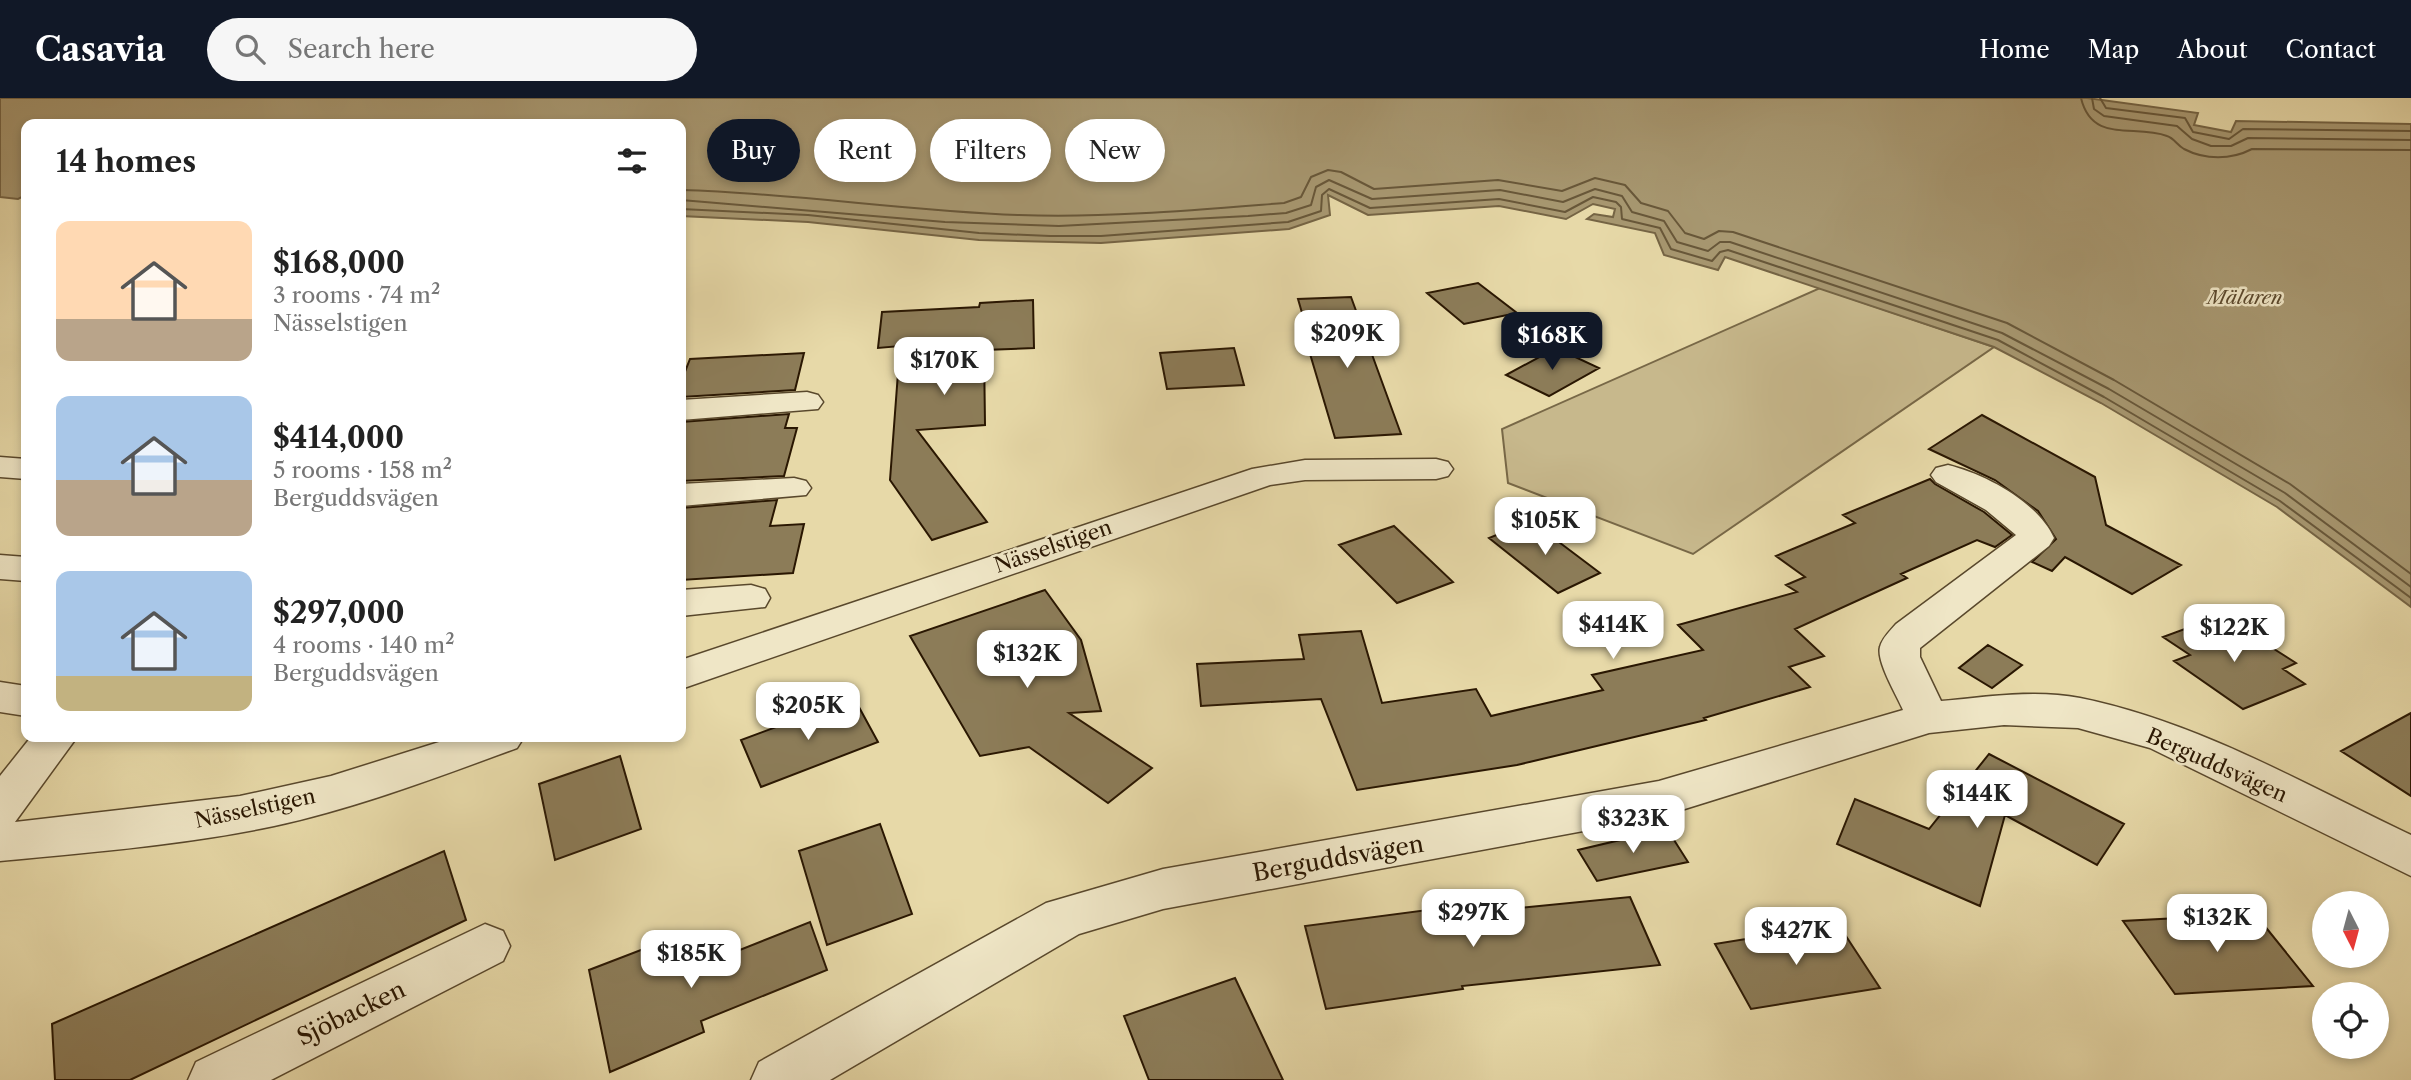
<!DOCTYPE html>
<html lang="en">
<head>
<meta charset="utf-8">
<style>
	body { margin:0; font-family:"Libre Caslon Text",serif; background:#f6f6f6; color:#222; height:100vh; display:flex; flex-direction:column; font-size:26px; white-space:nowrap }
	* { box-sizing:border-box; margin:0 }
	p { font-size:23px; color:#767676 }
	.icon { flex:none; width:38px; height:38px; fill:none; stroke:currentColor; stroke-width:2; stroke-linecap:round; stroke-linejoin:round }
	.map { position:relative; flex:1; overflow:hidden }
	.side { position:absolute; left:21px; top:21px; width:665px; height:623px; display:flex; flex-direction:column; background:#fff; border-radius:14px; box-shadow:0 4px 10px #0003 }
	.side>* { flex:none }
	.guide { position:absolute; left:707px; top:21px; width:665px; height:63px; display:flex; gap:14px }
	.needle { width:46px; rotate:174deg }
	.buttons { position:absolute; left:2312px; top:793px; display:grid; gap:14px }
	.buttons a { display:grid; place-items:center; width:77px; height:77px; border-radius:50%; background:#fff; box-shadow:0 4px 10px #0003; font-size:35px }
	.price { position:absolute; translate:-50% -60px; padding:0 16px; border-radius:14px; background:#fff; color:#222; font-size:23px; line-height:46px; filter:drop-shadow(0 2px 4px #0008) }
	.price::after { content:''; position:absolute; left:50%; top:42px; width:21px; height:16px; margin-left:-10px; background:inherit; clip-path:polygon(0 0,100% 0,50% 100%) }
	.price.on { background:#111827; color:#fff }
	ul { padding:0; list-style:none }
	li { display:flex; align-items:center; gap:21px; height:175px; padding:0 35px }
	li span { display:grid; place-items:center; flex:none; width:196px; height:140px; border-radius:14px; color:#555 }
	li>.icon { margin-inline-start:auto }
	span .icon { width:84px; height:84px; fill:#fffc; stroke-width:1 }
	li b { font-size:30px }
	h2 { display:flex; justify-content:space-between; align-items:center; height:84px; padding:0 35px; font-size:30px }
	.tag { padding:0 24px; border-radius:32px; background:#fff; box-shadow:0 4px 10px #0003; font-size:24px; line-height:63px }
	.tag.on { background:#111827; color:#fff }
	header { display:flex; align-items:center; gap:42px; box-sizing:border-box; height:98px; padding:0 35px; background:#111827; color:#fff }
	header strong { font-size:33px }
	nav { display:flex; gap:38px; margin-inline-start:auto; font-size:24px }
	.search { width:490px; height:63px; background:#f6f6f6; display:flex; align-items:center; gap:18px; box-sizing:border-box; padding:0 24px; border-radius:38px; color:#767676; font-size:26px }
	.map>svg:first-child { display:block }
	.green { fill:#c7b88c; stroke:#786847; stroke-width:2 }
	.water { fill:#a79770; stroke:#756444; stroke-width:2 }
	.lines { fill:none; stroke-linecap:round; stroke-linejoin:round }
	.shore { stroke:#685739; stroke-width:2 }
	.building { fill:#8c7c58; stroke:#2a1702; stroke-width:2 }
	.minor-casing { stroke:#59482c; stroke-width:3 }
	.minor { fill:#efe6c6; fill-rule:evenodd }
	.labels { text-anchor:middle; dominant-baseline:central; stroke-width:5; stroke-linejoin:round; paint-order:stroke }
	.far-water-label { font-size:19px; font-style:italic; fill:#5c4a2e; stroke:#efe6c6 }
	.street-label { font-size:21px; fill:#2a1702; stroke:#efe6c6 }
	.near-street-label { font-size:24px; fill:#2a1702; stroke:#efe6c6 }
</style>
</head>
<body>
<header>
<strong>Casavia</strong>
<div class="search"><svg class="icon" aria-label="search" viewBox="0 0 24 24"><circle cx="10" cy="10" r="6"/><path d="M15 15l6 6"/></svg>Search here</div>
<nav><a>Home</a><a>Map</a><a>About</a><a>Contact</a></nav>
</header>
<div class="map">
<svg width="2411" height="982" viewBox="0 0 2411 982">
	<rect width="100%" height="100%" fill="#e7d9a8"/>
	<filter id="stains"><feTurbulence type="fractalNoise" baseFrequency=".00286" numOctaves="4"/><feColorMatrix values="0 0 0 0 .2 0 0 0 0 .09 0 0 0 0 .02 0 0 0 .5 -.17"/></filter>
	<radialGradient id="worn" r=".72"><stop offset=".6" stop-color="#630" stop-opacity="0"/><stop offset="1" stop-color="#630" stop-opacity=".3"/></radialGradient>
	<!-- green -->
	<path class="green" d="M1820,190L1994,249L1693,456L1508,385L1502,331Z"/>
	<!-- water -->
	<path class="water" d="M0,0H2087L2198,15L2194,27L2231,34L2236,23L2411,26V509L2277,409L2101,305L1994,249L1725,159L1718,172L1664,157L1655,135L1587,121L1594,116L1613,119L1615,111L1593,106L1566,121L1499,108L1368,117L1328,97L1330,117L1289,131L1101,145L979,142L808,124L681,118V26H26V97L18,101L0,99Z"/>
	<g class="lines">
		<!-- shore -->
		<path class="shore" d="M2081,0C2092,46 2134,26 2167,38C2174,40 2177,47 2184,51C2205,62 2231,62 2252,51L2411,52
			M2092,0L2094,11L2104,18L2177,28L2192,41L2211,48H2231L2248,40L2411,42
			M2100,0L2106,10L2185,20L2193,34L2229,41L2243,31L2411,33
			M681,92C794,95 906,113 1019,117C1108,120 1196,112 1284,105L1301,99L1311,79L1328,72L1341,74L1374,91L1498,82L1562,93L1595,80L1625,87L1641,105L1668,113L1685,135L1704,141L1719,133L1733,134L2007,225L2114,282L2290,386L2411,476
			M681,102L945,124L1059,128L1248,118L1286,115L1311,107L1316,89L1329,82L1372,101L1500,92L1563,104L1595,91L1622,98L1632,114L1664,123L1677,144L1708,153L1720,144H1730L2002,235L2109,291L2285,395L2411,489
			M681,111L808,117L979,135L1050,138H1101L1288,124L1321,113L1322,97L1329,91L1370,110L1499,101L1565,114L1593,99L1616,104L1621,109L1622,121L1660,130L1671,151L1712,163L1720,154L1728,152L1998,242L2104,299L2280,403L2411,500"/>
	</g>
	<!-- building -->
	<path class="building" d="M1478,185L1517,215L1464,226L1427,195Z
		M1351,199L1401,336L1335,340L1305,239H1309L1298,201Z
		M1033,202L1034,250L984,252L985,327L917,332L987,424L932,442L890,382L900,248L878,250L882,214L979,209L980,205Z
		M1234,250L1244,287L1167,291L1160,255Z
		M1556,250L1599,270L1549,298L1506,277Z
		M804,255L795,292L681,299V284L690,261Z
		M789,316L785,330H797L784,378L681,383V324Z
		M1982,317L2095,379L2106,427L2181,467L2132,496L2065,459L2052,473L2032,464L2056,441L2038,413L1995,382L1929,351Z
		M1930,381L1935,386L1984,414L2012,437L1995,449L1977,442L1901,476L1907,480L1795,531L1824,558L1789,569L1810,589L1704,620L1706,622L1517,667L1357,692L1321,601L1201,608L1197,566L1304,561L1299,537L1361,533L1382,605L1476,591L1491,618L1603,592L1592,577L1703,552L1678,527L1797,494L1786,487L1805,479L1776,458L1855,425L1843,417Z
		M777,402L770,428L804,426L793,475L681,482V410Z
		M1531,423L1600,475L1558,495L1489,440Z
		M1394,428L1453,484L1397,505L1339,447Z
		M1045,492L1081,542L1101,613L1069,615L1152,670L1108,705L1029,649L980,658L910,538Z
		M2209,522L2231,537L2244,532L2296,565L2283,571L2305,586L2243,611L2174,563L2190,557L2163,539Z
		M1988,547L2022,567L1992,590L1959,570Z
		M854,600L878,644L761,689L741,642Z
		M2411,615V698L2341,653Z
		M1989,656L2124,726L2097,767L2005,717L1980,808L1837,746L1855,701L1929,731Z
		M620,658L641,731L555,762L539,686Z
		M880,726L912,816L827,847L799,753Z
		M1667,731L1688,764L1597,783L1578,752Z
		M444,753L466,822L130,982H55L52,926Z
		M1630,799L1660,867L1462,888L1463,891L1326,911L1305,828L1435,811L1438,818Z
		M2255,816L2313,888L2175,896L2123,823Z
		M810,824L827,872L701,923L704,934L610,974L589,872L672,840L678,862L684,861L687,873Z
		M1838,826L1880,890L1751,911L1715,846Z
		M1235,880L1283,982H1149L1124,918Z"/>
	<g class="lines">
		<defs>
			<path id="minor" d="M807,294L818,297L823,304L818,311L681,322V302Z
				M0,359L26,361V381L0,379Z
				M1436,361L1448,364L1453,371L1448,378L1436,381L1305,382L1270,387L681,591V562L1252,371L1305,362Z
				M1948,367C1985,376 2038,404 2054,440L2049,448L1920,550V559L1941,603C1986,599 2036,591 2080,600C2198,624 2304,686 2411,737V778L2150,650L2078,630L2004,627L1929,635L1659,719L1163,811L1079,836L830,982H751L759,964L1046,805L1163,771L1659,683L1903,612C1897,598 1876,563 1880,549C1882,540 1891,532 1896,526L2016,437L1986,412L1936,384L1931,377L1936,370Z
				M794,380L806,383L811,390L806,397L681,408V386Z
				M0,457L26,459V483L0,481Z
				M751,487L765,491L770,500L765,509L681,518V492Z
				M0,584L26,588V618L0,614Z
				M31,639H77L15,724L240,698L331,678L455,639H524L517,650C438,679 357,710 274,728C184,747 92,754 0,763V678Z
				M485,826L503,833L510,848L503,863L271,982H188L196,964Z"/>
		</defs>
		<!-- minor casing -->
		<use href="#minor" class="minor-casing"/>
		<!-- minor -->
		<use href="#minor" class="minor"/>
	</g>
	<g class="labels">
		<!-- far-water labels -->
		<g class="far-water-label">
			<text x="2245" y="199">Mälaren</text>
		</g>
		<!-- street labels -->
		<g class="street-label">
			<text transform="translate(1053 448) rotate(-19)">Nässelstigen</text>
			<text transform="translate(2217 667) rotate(24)">Berguddsvägen</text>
			<text transform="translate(255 710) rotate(-12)">Nässelstigen</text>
		</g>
		<!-- near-street labels -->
		<g class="near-street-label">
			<text transform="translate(1338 760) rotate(-10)">Berguddsvägen</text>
			<text transform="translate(351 915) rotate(-26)">Sjöbacken</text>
		</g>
	</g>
	<rect width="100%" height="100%" filter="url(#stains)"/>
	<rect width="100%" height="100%" fill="url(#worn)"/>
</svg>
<div class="buttons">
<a><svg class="needle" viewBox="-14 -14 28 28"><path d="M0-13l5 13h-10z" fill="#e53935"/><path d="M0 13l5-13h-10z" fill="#767676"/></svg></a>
<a><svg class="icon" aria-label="locate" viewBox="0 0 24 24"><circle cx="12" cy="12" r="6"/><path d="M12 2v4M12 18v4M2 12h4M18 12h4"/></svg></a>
</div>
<b class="price" style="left:1347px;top:272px">$209K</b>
<b class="price on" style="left:1552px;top:274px">$168K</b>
<b class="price" style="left:944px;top:299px">$170K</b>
<b class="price" style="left:1545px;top:459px">$105K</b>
<b class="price" style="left:1613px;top:563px">$414K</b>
<b class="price" style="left:2234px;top:566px">$122K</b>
<b class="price" style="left:1027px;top:592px">$132K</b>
<b class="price" style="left:808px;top:644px">$205K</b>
<b class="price" style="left:1977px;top:732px">$144K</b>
<b class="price" style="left:1633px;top:757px">$323K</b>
<b class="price" style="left:1473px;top:851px">$297K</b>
<b class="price" style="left:2217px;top:856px">$132K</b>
<b class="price" style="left:1796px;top:869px">$427K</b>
<b class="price" style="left:691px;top:892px">$185K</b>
<div class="guide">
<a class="tag on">Buy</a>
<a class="tag">Rent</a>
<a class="tag">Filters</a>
<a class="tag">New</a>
</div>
<section class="side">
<h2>14 homes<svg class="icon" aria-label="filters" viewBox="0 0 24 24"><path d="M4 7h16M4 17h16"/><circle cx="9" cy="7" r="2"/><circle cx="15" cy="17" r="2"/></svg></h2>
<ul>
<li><span style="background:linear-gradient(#ffd9b3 70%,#b9a48a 0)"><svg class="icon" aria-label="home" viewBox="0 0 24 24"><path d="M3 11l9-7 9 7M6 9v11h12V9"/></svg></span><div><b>$168,000</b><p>3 rooms · 74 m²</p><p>Nässelstigen</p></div></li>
<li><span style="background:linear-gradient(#a9c7e8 60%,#b9a48a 0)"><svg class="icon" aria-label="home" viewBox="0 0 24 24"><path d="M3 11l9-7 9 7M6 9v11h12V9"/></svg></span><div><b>$414,000</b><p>5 rooms · 158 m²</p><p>Berguddsvägen</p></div></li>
<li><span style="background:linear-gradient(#a9c7e8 75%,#c2b280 0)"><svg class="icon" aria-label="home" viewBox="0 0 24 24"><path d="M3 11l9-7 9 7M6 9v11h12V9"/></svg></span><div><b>$297,000</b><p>4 rooms · 140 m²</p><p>Berguddsvägen</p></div></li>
</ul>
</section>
</div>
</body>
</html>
